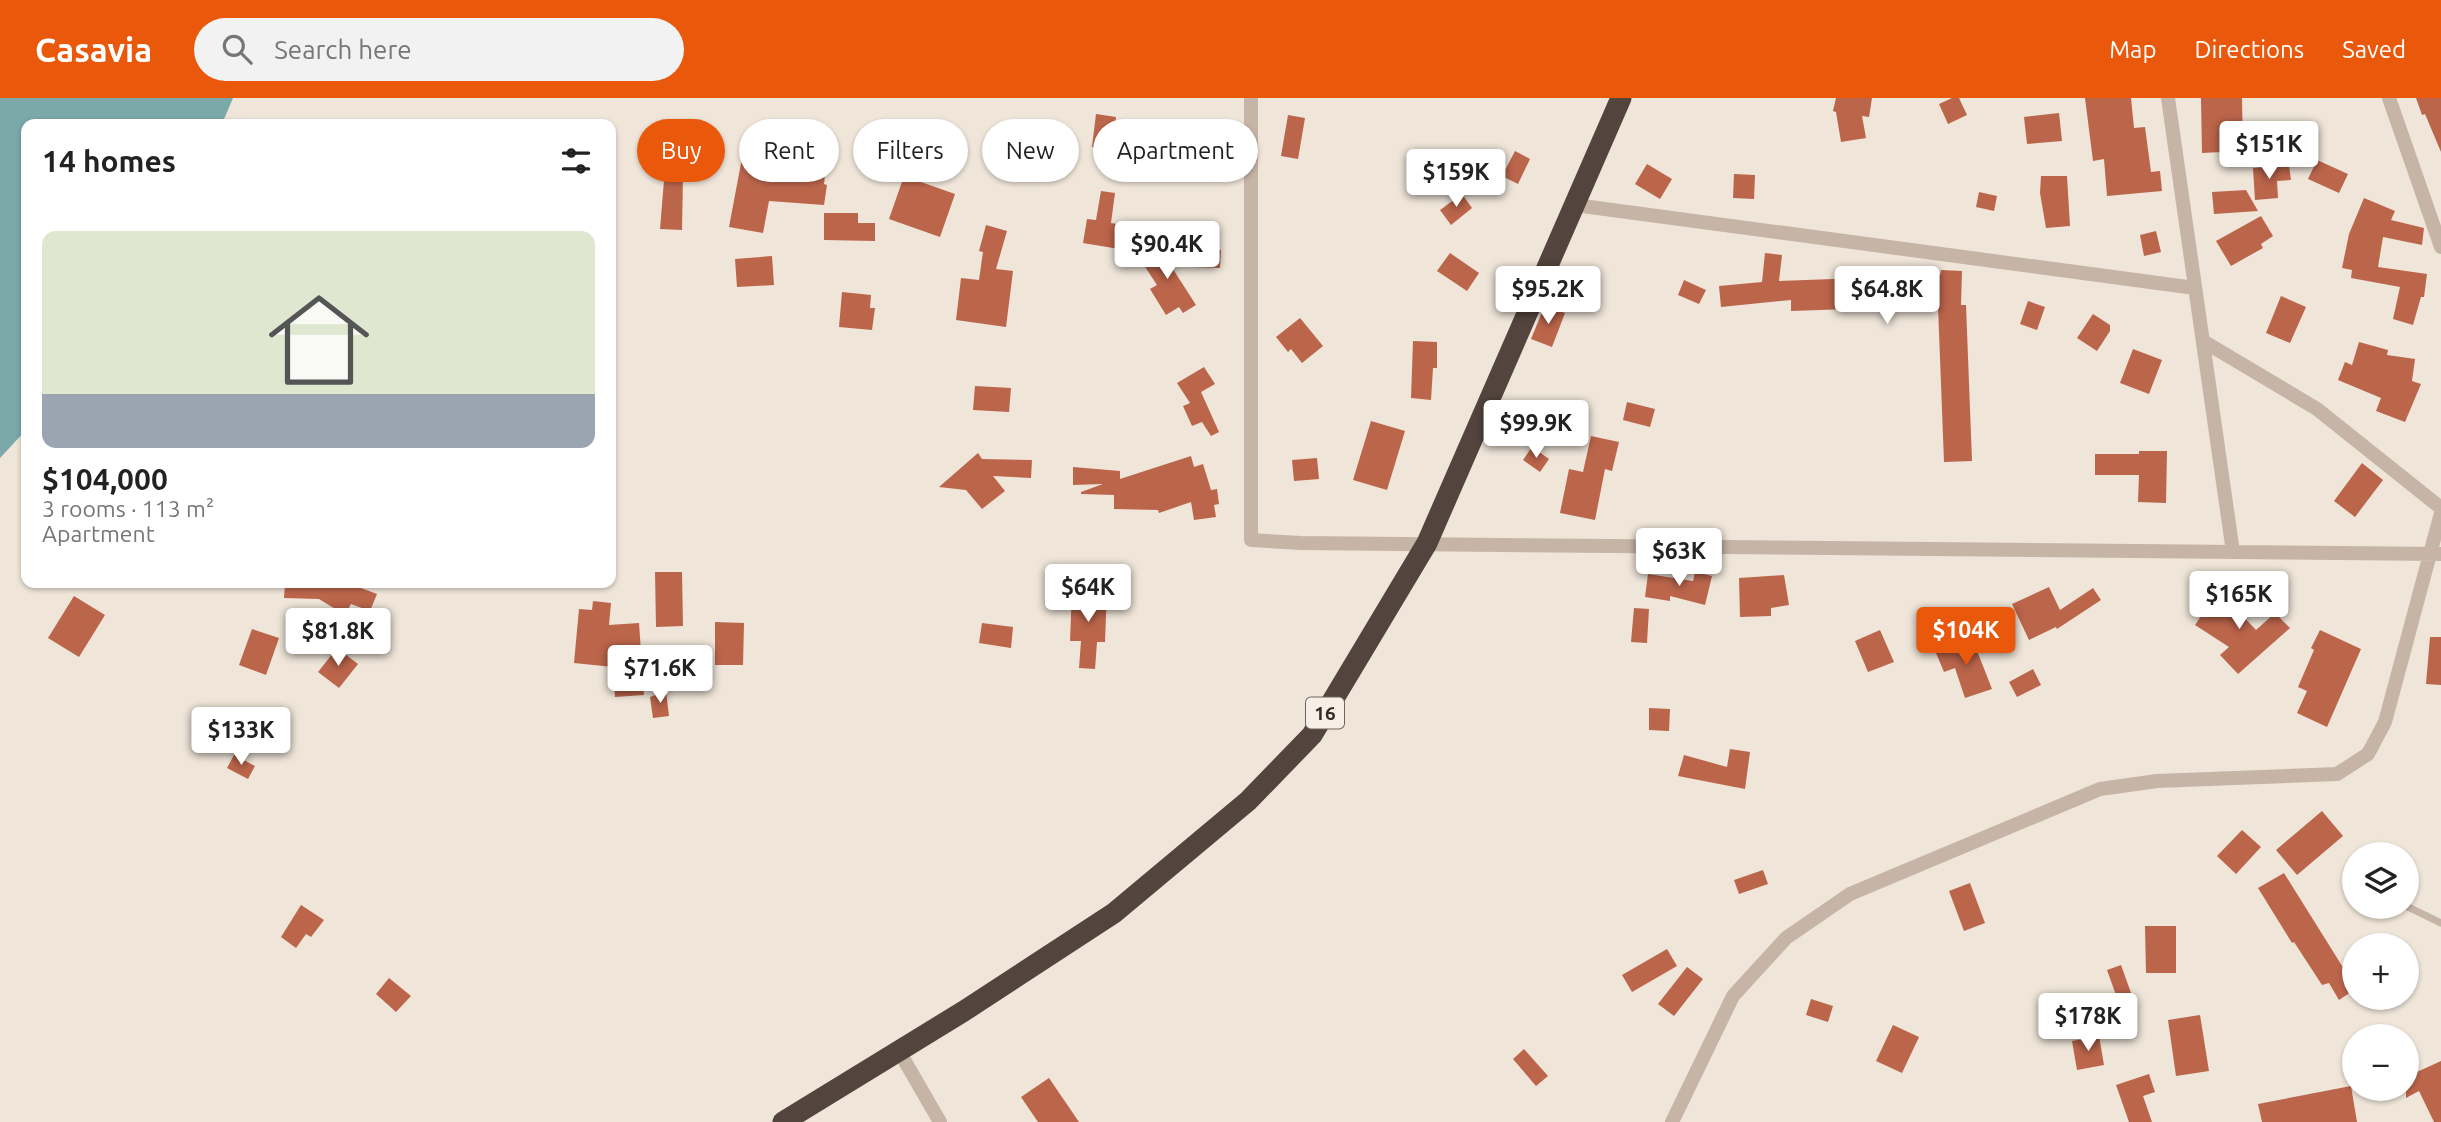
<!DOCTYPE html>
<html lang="en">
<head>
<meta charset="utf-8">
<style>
	body { margin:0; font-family:Ubuntu,sans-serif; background:#f2f2f2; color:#222; height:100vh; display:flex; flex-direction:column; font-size:26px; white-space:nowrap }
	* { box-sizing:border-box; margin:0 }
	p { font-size:23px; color:#767676 }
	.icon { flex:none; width:38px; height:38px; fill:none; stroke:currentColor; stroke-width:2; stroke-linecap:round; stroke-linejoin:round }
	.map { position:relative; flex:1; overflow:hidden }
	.sheet { position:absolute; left:21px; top:21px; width:595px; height:469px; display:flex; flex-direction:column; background:#fff; border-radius:14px; box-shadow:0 2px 5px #0004 }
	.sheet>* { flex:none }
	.hud { position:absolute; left:637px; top:21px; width:665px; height:63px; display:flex; gap:14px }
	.tools { position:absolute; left:2342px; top:744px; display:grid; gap:14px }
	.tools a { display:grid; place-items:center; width:77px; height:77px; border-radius:50%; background:#fff; box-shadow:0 2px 5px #0004; font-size:35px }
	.price { position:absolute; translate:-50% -60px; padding:0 16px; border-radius:7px; background:#fff; color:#222; font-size:23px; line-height:46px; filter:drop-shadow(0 2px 4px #0008) }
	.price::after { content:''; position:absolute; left:50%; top:42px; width:21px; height:16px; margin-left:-10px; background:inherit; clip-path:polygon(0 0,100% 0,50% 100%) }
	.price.current { background:#ea580c; color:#fff }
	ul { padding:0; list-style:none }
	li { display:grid; align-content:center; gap:14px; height:371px; padding:0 21px }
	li+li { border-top:2px solid #e0e0e0 }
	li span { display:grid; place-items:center; height:217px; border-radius:14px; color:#555 }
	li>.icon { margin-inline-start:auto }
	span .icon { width:126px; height:126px; fill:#fffc; stroke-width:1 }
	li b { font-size:30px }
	h2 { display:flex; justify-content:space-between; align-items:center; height:84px; padding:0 21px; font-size:30px }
	.pill { padding:0 24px; border-radius:32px; background:#fff; box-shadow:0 2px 5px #0004; font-size:24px; line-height:63px }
	.pill.current { background:#ea580c; color:#fff }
	header { display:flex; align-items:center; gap:42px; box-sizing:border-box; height:98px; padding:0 35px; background:#ea580c; color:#fff }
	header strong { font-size:33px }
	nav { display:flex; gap:38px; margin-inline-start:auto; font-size:24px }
	.search { width:490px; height:63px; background:#f2f2f2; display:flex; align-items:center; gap:18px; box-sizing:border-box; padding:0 24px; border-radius:38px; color:#767676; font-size:26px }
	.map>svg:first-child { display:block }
	.water { fill:#7ba8a9 }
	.building { fill:#bb654b }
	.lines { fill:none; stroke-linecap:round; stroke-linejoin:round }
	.lane { stroke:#c6b4a7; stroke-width:7 }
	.street { stroke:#c6b4a7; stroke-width:14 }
	.highway { stroke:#53453e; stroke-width:21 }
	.labels { text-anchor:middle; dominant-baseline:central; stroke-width:5; stroke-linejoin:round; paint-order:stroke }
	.shield { fill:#f7efe5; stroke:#6e6560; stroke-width:2 }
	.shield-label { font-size:19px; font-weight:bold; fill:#332a27 }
</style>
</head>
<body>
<header>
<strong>Casavia</strong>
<div class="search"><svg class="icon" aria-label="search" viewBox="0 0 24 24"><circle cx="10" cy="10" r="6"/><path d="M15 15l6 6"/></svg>Search here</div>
<nav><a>Map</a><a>Directions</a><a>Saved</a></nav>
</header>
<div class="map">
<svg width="2441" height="1024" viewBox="0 0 2441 1024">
	<rect width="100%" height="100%" fill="#efe5d9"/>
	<!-- water -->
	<path class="water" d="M0,0H233L222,26H26V332L0,360Z"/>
	<!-- building -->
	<path class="building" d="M1836,0H1872L1869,19L1862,18L1866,40L1841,44L1836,14L1833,13Z
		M1952,0H1959L1967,17L1948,26L1939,6Z
		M2085,0H2131L2134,30L2145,29L2151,74L2160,73L2162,93L2107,98L2104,61L2093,63Z
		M2201,0H2242L2243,53L2202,55Z
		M2416,0H2441V54L2425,16L2422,17Z
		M2059,15L2062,43L2027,46L2024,19Z
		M1096,16L1116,19L1115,31L1126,32L1123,53L1092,49Z
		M1288,17L1305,20L1298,61L1281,58Z
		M681,44L698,61L683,76L682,132L660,131L666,58Z
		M1515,53L1530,61L1518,86L1502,78Z
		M742,60L776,67L775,73L825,77L824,86L827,87L824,107L769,103L763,135L729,129Z
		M2317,62L2348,76L2339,95L2308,81Z
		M1647,66L1672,81L1660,101L1635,86Z
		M2289,67L2291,82L2277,83L2278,100L2255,102L2253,70Z
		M1734,76L1755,77L1754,101L1733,100Z
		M904,78L955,96L940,139L889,121Z
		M2041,78H2067L2070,128L2046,130L2040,95Z
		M2246,92L2258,113L2214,116L2212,94Z
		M1101,93L1115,95L1111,125L1129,128L1125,152L1083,145L1087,121L1096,122Z
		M1979,94L1997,98L1994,113L1976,109Z
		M1462,96L1472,110L1451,127L1440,112Z
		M2364,100L2395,113L2391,122L2424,130L2422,147L2383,139L2378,169L2427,176L2424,199H2421L2413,227L2393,221L2400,189L2351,180L2352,172L2342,170L2349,136Z
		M824,115H858V125H875V143L824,142Z
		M2261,118L2273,138L2261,146L2263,150L2231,168L2216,143Z
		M986,127L1007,133L996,171L1013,173L1006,229L956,222L961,180L979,182L983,154L979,153Z
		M2156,133L2161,154L2144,158L2140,137Z
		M1166,145L1181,168H1171L1196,207L1183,215L1179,209L1166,217L1150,191L1157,187L1140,161Z
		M1194,151L1221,152L1220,170L1193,169Z
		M1450,155L1479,175L1467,193L1437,173Z
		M1765,155L1782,157L1779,183L1940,177L1941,172L1962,173L1961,207H1966L1972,363L1944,364L1938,208L1791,213V202L1721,209L1719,188L1762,184Z
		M772,158L774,187L737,189L735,161Z
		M1572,171L1588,176L1581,199L1565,194Z
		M1684,182L1706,192L1699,206L1678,197Z
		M842,194L871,197L870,210H875L872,232L839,229Z
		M2281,198L2306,209L2290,245L2266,235Z
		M2028,203L2045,209L2037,232L2020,226Z
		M1545,207L1565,215L1552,249L1531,241Z
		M2093,216L2110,227V233L2097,253L2077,240Z
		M1300,220L1323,248L1302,265L1291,251L1288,254L1276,239Z
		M1413,243L1437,244V270H1433L1431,302L1411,300Z
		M2359,244L2388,252L2387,257L2415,261L2412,283L2421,286L2405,324L2376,313L2381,300L2338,282L2345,264L2352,267Z
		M2133,251L2162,262L2149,296L2120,285Z
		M1204,269L1215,286L1201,294L1219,334L1211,338L1202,324L1192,328L1183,308L1190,305L1177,285Z
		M975,288L1011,290L1009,314L973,312Z
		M1627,304L1655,311L1650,329L1623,322Z
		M1371,323L1405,333L1387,392L1353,382Z
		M1591,338L1619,344L1612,373L1605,371L1595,422L1560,415L1569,371L1583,374Z
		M1532,349L1549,361L1540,374L1523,362Z
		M2139,353H2167L2166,405L2138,404L2139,377H2095V356H2139Z
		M978,355L982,361L1032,362L1031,380L993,378L1005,393L982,411L966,392L939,389Z
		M1191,358L1194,369L1203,366L1211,392L1217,391L1219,406L1214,407L1216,419L1194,422L1191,404L1159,415L1158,412L1114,411V397L1081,396V394L1103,386L1073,387V369L1120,373V381Z
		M1317,360L1319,381L1294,383L1292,362Z
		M2362,365L2383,382L2355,419L2334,403Z
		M655,474H682L683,528L656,529Z
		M1695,474L1712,478L1705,507L1670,498V503L1645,499L1648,476L1693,483Z
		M1784,477L1789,507L1771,510V518L1740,519L1739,480Z
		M285,485H365L361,490L377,496L370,513L351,506L345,517L319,501L284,500Z
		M2049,489L2060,512L2093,490L2101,502L2057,531L2056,529L2029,542L2012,506Z
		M2221,489L2242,504L2237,512L2256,532L2275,515L2290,530L2238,576L2220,557L2229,549L2195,527Z
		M1072,492L1107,493L1105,544H1097L1095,571L1079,570L1081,543H1070Z
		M74,498L105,517L79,559L48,540Z
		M593,503L611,505L609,527L639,525L644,597L615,599L613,569L574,565L579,511L592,512Z
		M1634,510L1649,511L1647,545L1631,544Z
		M715,524L744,525L743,567H715Z
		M982,525L1013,529L1011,550L979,545Z
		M252,531L279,540L266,577L239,567Z
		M1880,532L1894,564L1868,574L1855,543Z
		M2320,532L2361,551L2327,629L2297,615L2307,593L2298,589L2314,552L2311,550Z
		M2430,539H2441V587L2426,586Z
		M1972,540L1992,591L1965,600L1955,570L1944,574L1936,555Z
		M337,550L358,566L339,590L318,574Z
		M2033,571L2041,587L2017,599L2009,584Z
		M666,593L669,618L653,620L650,599Z
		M1649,610L1670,611L1669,633L1649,632Z
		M1730,651L1750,654L1745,691L1678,678L1684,657L1727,669Z
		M234,657L255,668L248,681L227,670Z
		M2322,713L2343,738L2297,777L2276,752Z
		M2242,732L2261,749L2236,776L2217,758Z
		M1763,772L1768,786L1739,796L1734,782Z
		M2284,775L2354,887V892L2339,902L2329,885L2322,887L2294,844L2292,845L2258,790Z
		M1970,785L1985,825L1964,833L1949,793Z
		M301,807L324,822L311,839L306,836L296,850L281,839Z
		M2145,828H2176V875H2146Z
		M1667,851L1677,868L1632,894L1622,877Z
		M2121,867L2135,906L2121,911L2107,872Z
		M1687,869L1703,881L1674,918L1658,906Z
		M389,880L411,898L396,914L376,896Z
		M1811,901L1833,908L1828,924L1806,917Z
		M2200,917L2209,973L2176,978L2168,922Z
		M1893,927L1919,939L1902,975L1876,963Z
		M2099,938L2104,967L2077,972L2072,943Z
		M1524,951L1548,978L1536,988L1513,961Z
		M2441,963V1024H2434L2419,993L2406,1000V979Z
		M2149,976L2155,994L2143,998L2152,1024H2129L2116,987Z
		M1049,980L1079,1024H1038L1021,999Z
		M2351,988L2357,1024H2262L2258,1006Z"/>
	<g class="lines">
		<!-- lane -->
		<path class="lane" d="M2406,808L2441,825"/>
		<!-- street -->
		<path class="street" d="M1251,0V442L1301,445L2441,456
			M2168,0L2233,454
			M2389,0L2441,149
			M1575,107L2195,190
			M2203,243L2317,311L2441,410
			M899,953L940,1024
			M1672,1024L1733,898L1786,840L1850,796L2100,691L2157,683L2337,676L2368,656L2385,624L2441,415"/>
		<!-- highway -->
		<path class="highway" d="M783,1024L964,913L1114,815L1248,703L1312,637L1427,445L1621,0"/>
	</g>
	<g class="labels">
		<!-- shield labels -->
		<rect class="shield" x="1306" y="599.5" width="38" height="31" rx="5"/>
		<g class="shield-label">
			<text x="1325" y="615">16</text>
		</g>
	</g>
</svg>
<div class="tools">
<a><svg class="icon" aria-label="layers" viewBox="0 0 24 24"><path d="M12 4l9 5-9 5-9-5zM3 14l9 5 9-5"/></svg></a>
<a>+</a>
<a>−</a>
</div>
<b class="price" style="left:2269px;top:83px">$151K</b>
<b class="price" style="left:1456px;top:111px">$159K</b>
<b class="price" style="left:1167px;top:183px">$90.4K</b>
<b class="price" style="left:1548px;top:228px">$95.2K</b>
<b class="price" style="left:1887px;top:228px">$64.8K</b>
<b class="price" style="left:1536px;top:362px">$99.9K</b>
<b class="price" style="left:1679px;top:490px">$63K</b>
<b class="price" style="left:1088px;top:526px">$64K</b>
<b class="price" style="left:2239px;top:533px">$165K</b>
<b class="price current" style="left:1966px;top:569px">$104K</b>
<b class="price" style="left:338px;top:570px">$81.8K</b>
<b class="price" style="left:660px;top:607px">$71.6K</b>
<b class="price" style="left:241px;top:669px">$133K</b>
<b class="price" style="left:2088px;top:955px">$178K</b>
<div class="hud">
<a class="pill current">Buy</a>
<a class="pill">Rent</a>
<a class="pill">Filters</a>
<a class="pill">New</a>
<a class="pill">Apartment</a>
</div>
<section class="sheet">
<h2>14 homes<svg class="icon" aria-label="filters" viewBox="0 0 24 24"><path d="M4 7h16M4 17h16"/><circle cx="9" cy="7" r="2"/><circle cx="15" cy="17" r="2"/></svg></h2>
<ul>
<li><span style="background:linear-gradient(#dfe7d0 75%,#9aa5b1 0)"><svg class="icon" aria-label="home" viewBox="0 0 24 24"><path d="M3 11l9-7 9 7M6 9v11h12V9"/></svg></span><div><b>$104,000</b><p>3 rooms · 113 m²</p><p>Apartment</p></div></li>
</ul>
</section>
</div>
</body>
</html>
